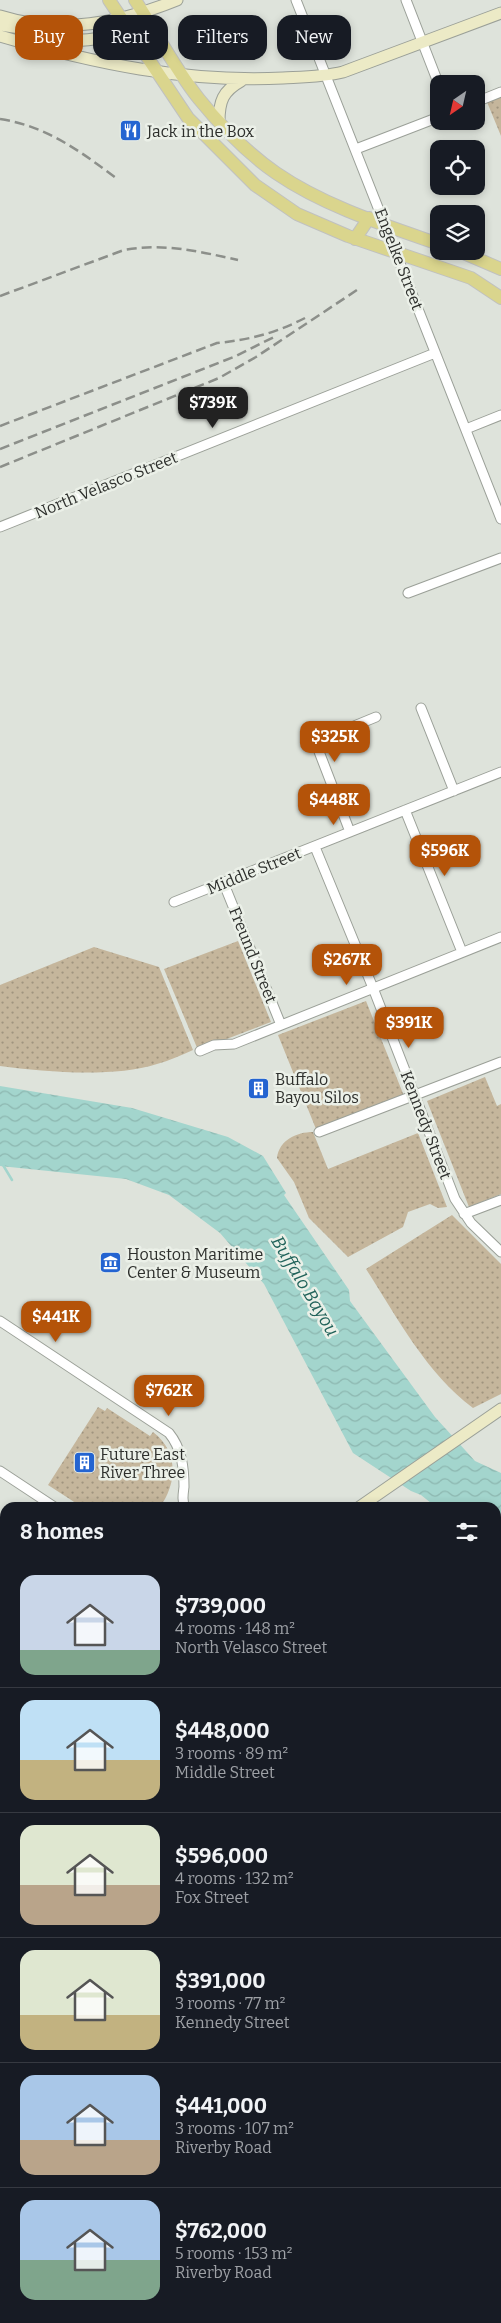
<!DOCTYPE html>
<html lang="en">
<head>
<meta charset="utf-8">
<style>
	body { margin:0; font-family:Bitter,serif; background:#20242c; color:#f1f3f6; height:100vh; display:flex; flex-direction:column; font-size:19px; white-space:nowrap }
	* { box-sizing:border-box; margin:0 }
	p { font-size:16px; color:#9ea1a6 }
	.icon { flex:none; width:28px; height:28px; fill:none; stroke:currentColor; stroke-width:2; stroke-linecap:round; stroke-linejoin:round }
	.map { position:relative; flex:1; overflow:hidden }
	.panel { position:absolute; left:0px; top:1502px; width:501px; height:821px; display:flex; flex-direction:column; background:#171b24; border-radius:15px 15px 0 0; box-shadow:0 2px 8px #0003 }
	.panel>* { flex:none }
	.hud { position:absolute; left:15px; top:15px; width:471px; height:45px; display:flex; gap:10px }
	.needle { width:32px; rotate:214deg }
	.controls { position:absolute; left:430px; top:75px; display:grid; gap:10px }
	.controls a { display:grid; place-items:center; width:55px; height:55px; border-radius:10px; background:#171b24; box-shadow:0 2px 8px #0003; font-size:25px }
	.price { position:absolute; translate:-50% -42px; padding:0 11px; border-radius:10px; background:#b45309; color:#fff; font-size:16px; line-height:32px; filter:drop-shadow(0 1px 2px #0008) }
	.price::after { content:''; position:absolute; left:50%; top:30px; width:15px; height:11px; margin-left:-8px; background:inherit; clip-path:polygon(0 0,100% 0,50% 100%) }
	.price.selected { background:#222; color:#fff }
	ul { padding:0; list-style:none }
	li { display:flex; align-items:center; gap:15px; height:125px; padding:0 20px }
	li+li { border-top:1px solid #363941 }
	li span { display:grid; place-items:center; flex:none; width:140px; height:100px; border-radius:15px; color:#555 }
	li>.icon { margin-inline-start:auto }
	span .icon { width:60px; height:60px; fill:#fffc; stroke-width:1 }
	li b { font-size:21px }
	h2 { display:flex; justify-content:space-between; align-items:center; height:60px; padding:0 20px; font-size:21px }
	.chip { padding:0 18px; border-radius:15px; background:#171b24; box-shadow:0 2px 8px #0003; font-size:18px; line-height:45px }
	.chip.selected { background:#b45309; color:#fff }
	.map>svg:first-child { display:block }
	.grass { fill:url(#grass-dots) }
	.water { fill:url(#water-waves) }
	.lines { fill:none; stroke-linecap:round; stroke-linejoin:round }
	.stream { stroke:#a3d5cd; stroke-width:2.5 }
	.minor-casing { stroke:#9ba098; stroke-width:11 }
	.tertiary-casing { stroke:#9ba098; stroke-width:12 }
	.secondary-casing { stroke:#9ba098; stroke-width:13 }
	.primary-casing { stroke:#c0c1c0; stroke-width:14 }
	.motorway-casing { stroke:#c0c1c0; stroke-width:17 }
	.minor { stroke:#fff; stroke-width:9 }
	.tertiary { stroke:#fff; stroke-width:10 }
	.secondary { stroke:#eceac6; stroke-width:11 }
	.primary { stroke:#dad58d; stroke-width:12 }
	.motorway { stroke:#c1b941; stroke-width:15 }
	.rail { stroke:#8c8f8a; stroke-width:2.5; stroke-dasharray:10 5; stroke-linecap:butt }
	.labels { text-anchor:middle; dominant-baseline:central; stroke-width:5; stroke-linejoin:round; paint-order:stroke }
	.poi-label { font-size:16px; fill:#2d2f2c; stroke:#ebf0e8; text-anchor:start }
	.street-label { font-size:16px; fill:#2d2f2c; stroke:#ebf0e8 }
	.water-label { font-size:18px; font-style:italic; fill:#21635a; stroke:#ebf0e8 }
</style>
</head>
<body>
<div class="map">
<svg width="501" height="2323" viewBox="0 0 501 2323">
	<defs>
		<pattern id="grass-dots" width="8" height="8" patternUnits="userSpaceOnUse" patternTransform="scale(1.25)"><rect width="8" height="8" fill="#c5b69c"/><path d="M2 2h.1M6 6h.1" fill="none" stroke="#a0947f" stroke-width="1.8" stroke-linecap="round"/></pattern>
		<pattern id="water-waves" width="16" height="10" patternUnits="userSpaceOnUse" patternTransform="scale(1.25)"><rect width="16" height="10" fill="#a3d5cd"/><path d="M0 5q4-4 8 0t8 0" fill="none" stroke="#8db7b0"/></pattern>
	</defs>
	<rect width="100%" height="100%" fill="#dee3db"/>
	<!-- grass -->
	<path class="grass" d="M501,96V136L487,102Z
		M238,941L271,1022L198,1050L164,969Z
		M94,947L159,967L193,1050C181,1055 169,1061 157,1064C113,1078 46,1072 0,1066V985Z
		M366,1001L404,1096L316,1129L278,1035Z
		M485,1077L497,1106L501,1104V1194L469,1207L427,1101Z
		M313,1132L328,1169L418,1133L447,1207L438,1208L430,1204L408,1212L403,1227L348,1257L309,1218L294,1182L277,1158C279,1140 297,1132 313,1132Z
		M452,1215L501,1264V1394L473,1408C426,1373 397,1317 366,1269Z
		M98,1407L105,1411L107,1408L150,1436L153,1432C179,1452 177,1483 160,1507H82L48,1485Z"/>
	<!-- water -->
	<path class="water" d="M0,1086L132,1108L228,1137L263,1156L286,1193L284,1195L349,1290L350,1301L435,1417L475,1461L501,1473V1546L496,1544V1508L436,1507L421,1495L411,1491L353,1453L264,1284L220,1233L169,1195L126,1179L0,1166Z
		M501,2021V2143L496,2145V2027Z"/>
	<g class="lines">
		<!-- stream -->
		<path class="stream" d="M0,1160L12,1180"/>
		<defs>
			<path id="minor" d="M296,0L501,519
				M406,0L439,85
				M476,102L501,92
				M356,149L439,117
				M466,429L501,415
				M0,527L435,353
				M408,593L501,558
				M421,708L454,791
				M405,810L462,952
				M350,832L318,749L325,738L376,717
				M315,847L373,988L455,1199L471,1223L501,1252
				M224,884L281,1025
				M174,902L501,772
				M200,1051L214,1045L234,1044L501,937
				M319,1132L501,1062
				M464,1214L501,1200
				M0,1321L169,1433C182,1449 184,1468 184,1487C183,1495 182,1500 185,1508
				M0,1471L56,1508
				M0,1827L5,1831
				M181,2323V2319"/>
			<path id="tertiary" d="M0,2132L5,2141
				M0,2302L5,2306
				M30,2319L40,2323"/>
			<path id="secondary" d="M0,16C61,35 120,23 177,0
				M0,25L20,28
				M0,36C92,63 187,83 283,78C303,77 323,77 343,72L501,13
				M35,41C66,40 108,45 133,23
				M219,122C219,101 223,91 241,81
				M358,1508L501,1409
				M0,1608L5,1611
				M0,2030L5,2023"/>
			<path id="primary" d="M109,0L188,118L255,185L297,214L348,236L471,278L501,298
				M135,0C156,32 175,69 199,99C221,126 247,153 276,173C324,206 384,225 439,244
				M355,239L369,218
				M459,251L501,269"/>
			<path id="motorway" d="M0,2121L5,2122
				M496,2151H501
				M0,2155L5,2156
				M496,2168H501
				M496,2191H501
				M0,2205L5,2187
				M496,2212H501
				M496,2233H501
				M0,2256L5,2257
				M496,2256H501
				M496,2280H501
				M0,2316L1,2323
				M75,2323L78,2319
				M488,2323L501,2320"/>
		</defs>
		<!-- minor casing -->
		<use href="#minor" class="minor-casing"/>
		<!-- tertiary casing -->
		<use href="#tertiary" class="tertiary-casing"/>
		<!-- secondary casing -->
		<use href="#secondary" class="secondary-casing"/>
		<!-- primary casing -->
		<use href="#primary" class="primary-casing"/>
		<!-- motorway casing -->
		<use href="#motorway" class="motorway-casing"/>
		<!-- minor -->
		<use href="#minor" class="minor"/>
		<!-- tertiary -->
		<use href="#tertiary" class="tertiary"/>
		<!-- secondary -->
		<use href="#secondary" class="secondary"/>
		<!-- primary -->
		<use href="#primary" class="primary"/>
		<!-- motorway -->
		<use href="#motorway" class="motorway"/>
		<!-- rail -->
		<path class="rail" d="M0,119C46,126 80,151 116,178
			M0,296L124,250C165,243 197,251 238,260
			M0,426L217,343C249,340 276,333 305,318
			M0,449L236,356L274,337
			M0,467L219,378L256,357L360,288
			M496,1805L501,1802
			M59,2323L62,2319"/>
	</g>
	<!-- icons -->
	<defs>
		<symbol id="restaurant-square" viewBox="-11 -11 22 22"><rect x="-9" y="-9" width="18" height="18" rx="4" fill="#2464d1" stroke="#ebf0e8"/><path d="M-5-6h1v4h1v-4h1v4h1v-4h1v5L-1.5 .5V6h-2V.5L-5-1ZM5-6V6H3V1.5H1.5Q1.5-4 5-6Z" fill="#fff"/></symbol>
		<symbol id="building-square" viewBox="-11 -11 22 22"><rect x="-9" y="-9" width="18" height="18" rx="4" fill="#2464d1" stroke="#ebf0e8"/><path d="M-4-6H4V6H1V3H-1V6H-4ZM-2.5-4.3h1.7v1.8h-1.7ZM.8-4.3h1.7v1.8H.8ZM-2.5-1h1.7V.8h-1.7ZM.8-1h1.7V.8H.8Z" fill="#fff"/></symbol>
		<symbol id="museum-square" viewBox="-11 -11 22 22"><rect x="-9" y="-9" width="18" height="18" rx="4" fill="#2464d1" stroke="#ebf0e8"/><path d="M0-6L6-3V-2H-6V-3ZM-5-1h2V3h-2ZM-1-1h2V3h-2ZM3-1h2V3H3ZM-6 4H6V6H-6Z" fill="#fff"/></symbol>
	</defs>
	<g fill-rule="evenodd">
		<use href="#restaurant-square" x="118" y="118" width="25" height="25"/>
		<use href="#building-square" x="246" y="1076" width="25" height="25"/>
		<use href="#museum-square" x="98" y="1250" width="25" height="25"/>
		<use href="#building-square" x="72" y="1450" width="25" height="25"/>
	</g>
	<g class="labels">
		<!-- poi labels -->
		<g class="poi-label">
			<text x="147" y="131">Jack in the Box</text>
			<text x="275" y="1079">Buffalo<tspan x="275" dy="18">Bayou Silos</tspan></text>
			<text x="127" y="1254">Houston Maritime<tspan x="127" dy="18">Center &amp; Museum</tspan></text>
			<text x="100" y="1454">Future East<tspan x="100" dy="18">River Three</tspan></text>
		</g>
		<!-- street labels -->
		<g class="street-label">
			<text transform="translate(399 259) rotate(69)">Engelke Street</text>
			<text transform="translate(106 485) rotate(-22)">North Velasco Street</text>
			<text transform="translate(254 871) rotate(-22)">Middle Street</text>
			<text transform="translate(253 955) rotate(68)">Freund Street</text>
			<text transform="translate(426 1125) rotate(69)">Kennedy Street</text>
		</g>
		<!-- water labels -->
		<g class="water-label">
			<text transform="translate(305 1286) rotate(59)">Buffalo Bayou</text>
		</g>
	</g>
</svg>
<div class="controls">
<a><svg class="needle" viewBox="-14 -14 28 28"><path d="M0-13l5 13h-10z" fill="#e53935"/><path d="M0 13l5-13h-10z" fill="#9ea1a6"/></svg></a>
<a><svg class="icon" aria-label="locate" viewBox="0 0 24 24"><circle cx="12" cy="12" r="6"/><path d="M12 2v4M12 18v4M2 12h4M18 12h4"/></svg></a>
<a><svg class="icon" aria-label="layers" viewBox="0 0 24 24"><path d="M12 4l9 5-9 5-9-5zM3 14l9 5 9-5"/></svg></a>
</div>
<b class="price selected" style="left:213px;top:429px">$739K</b>
<b class="price" style="left:335px;top:763px">$325K</b>
<b class="price" style="left:334px;top:826px">$448K</b>
<b class="price" style="left:445px;top:877px">$596K</b>
<b class="price" style="left:347px;top:986px">$267K</b>
<b class="price" style="left:409px;top:1049px">$391K</b>
<b class="price" style="left:56px;top:1343px">$441K</b>
<b class="price" style="left:169px;top:1417px">$762K</b>
<div class="hud">
<a class="chip selected">Buy</a>
<a class="chip">Rent</a>
<a class="chip">Filters</a>
<a class="chip">New</a>
</div>
<section class="panel">
<h2>8 homes<svg class="icon" aria-label="filters" viewBox="0 0 24 24"><path d="M4 7h16M4 17h16"/><circle cx="9" cy="7" r="2"/><circle cx="15" cy="17" r="2"/></svg></h2>
<ul>
<li><span style="background:linear-gradient(#c9d6e8 75%,#7fa58c 0)"><svg class="icon" aria-label="home" viewBox="0 0 24 24"><path d="M3 11l9-7 9 7M6 9v11h12V9"/></svg></span><div><b>$739,000</b><p>4 rooms · 148 m²</p><p>North Velasco Street</p></div></li>
<li><span style="background:linear-gradient(#bfe0f5 60%,#c2b280 0)"><svg class="icon" aria-label="home" viewBox="0 0 24 24"><path d="M3 11l9-7 9 7M6 9v11h12V9"/></svg></span><div><b>$448,000</b><p>3 rooms · 89 m²</p><p>Middle Street</p></div></li>
<li><span style="background:linear-gradient(#dfe7d0 60%,#b9a48a 0)"><svg class="icon" aria-label="home" viewBox="0 0 24 24"><path d="M3 11l9-7 9 7M6 9v11h12V9"/></svg></span><div><b>$596,000</b><p>4 rooms · 132 m²</p><p>Fox Street</p></div></li>
<li><span style="background:linear-gradient(#dfe7d0 65%,#c2b280 0)"><svg class="icon" aria-label="home" viewBox="0 0 24 24"><path d="M3 11l9-7 9 7M6 9v11h12V9"/></svg></span><div><b>$391,000</b><p>3 rooms · 77 m²</p><p>Kennedy Street</p></div></li>
<li><span style="background:linear-gradient(#a9c7e8 65%,#b9a48a 0)"><svg class="icon" aria-label="home" viewBox="0 0 24 24"><path d="M3 11l9-7 9 7M6 9v11h12V9"/></svg></span><div><b>$441,000</b><p>3 rooms · 107 m²</p><p>Riverby Road</p></div></li>
<li><span style="background:linear-gradient(#a9c7e8 60%,#7fa58c 0)"><svg class="icon" aria-label="home" viewBox="0 0 24 24"><path d="M3 11l9-7 9 7M6 9v11h12V9"/></svg></span><div><b>$762,000</b><p>5 rooms · 153 m²</p><p>Riverby Road</p></div></li>
</ul>
</section>
</div>
</body>
</html>
